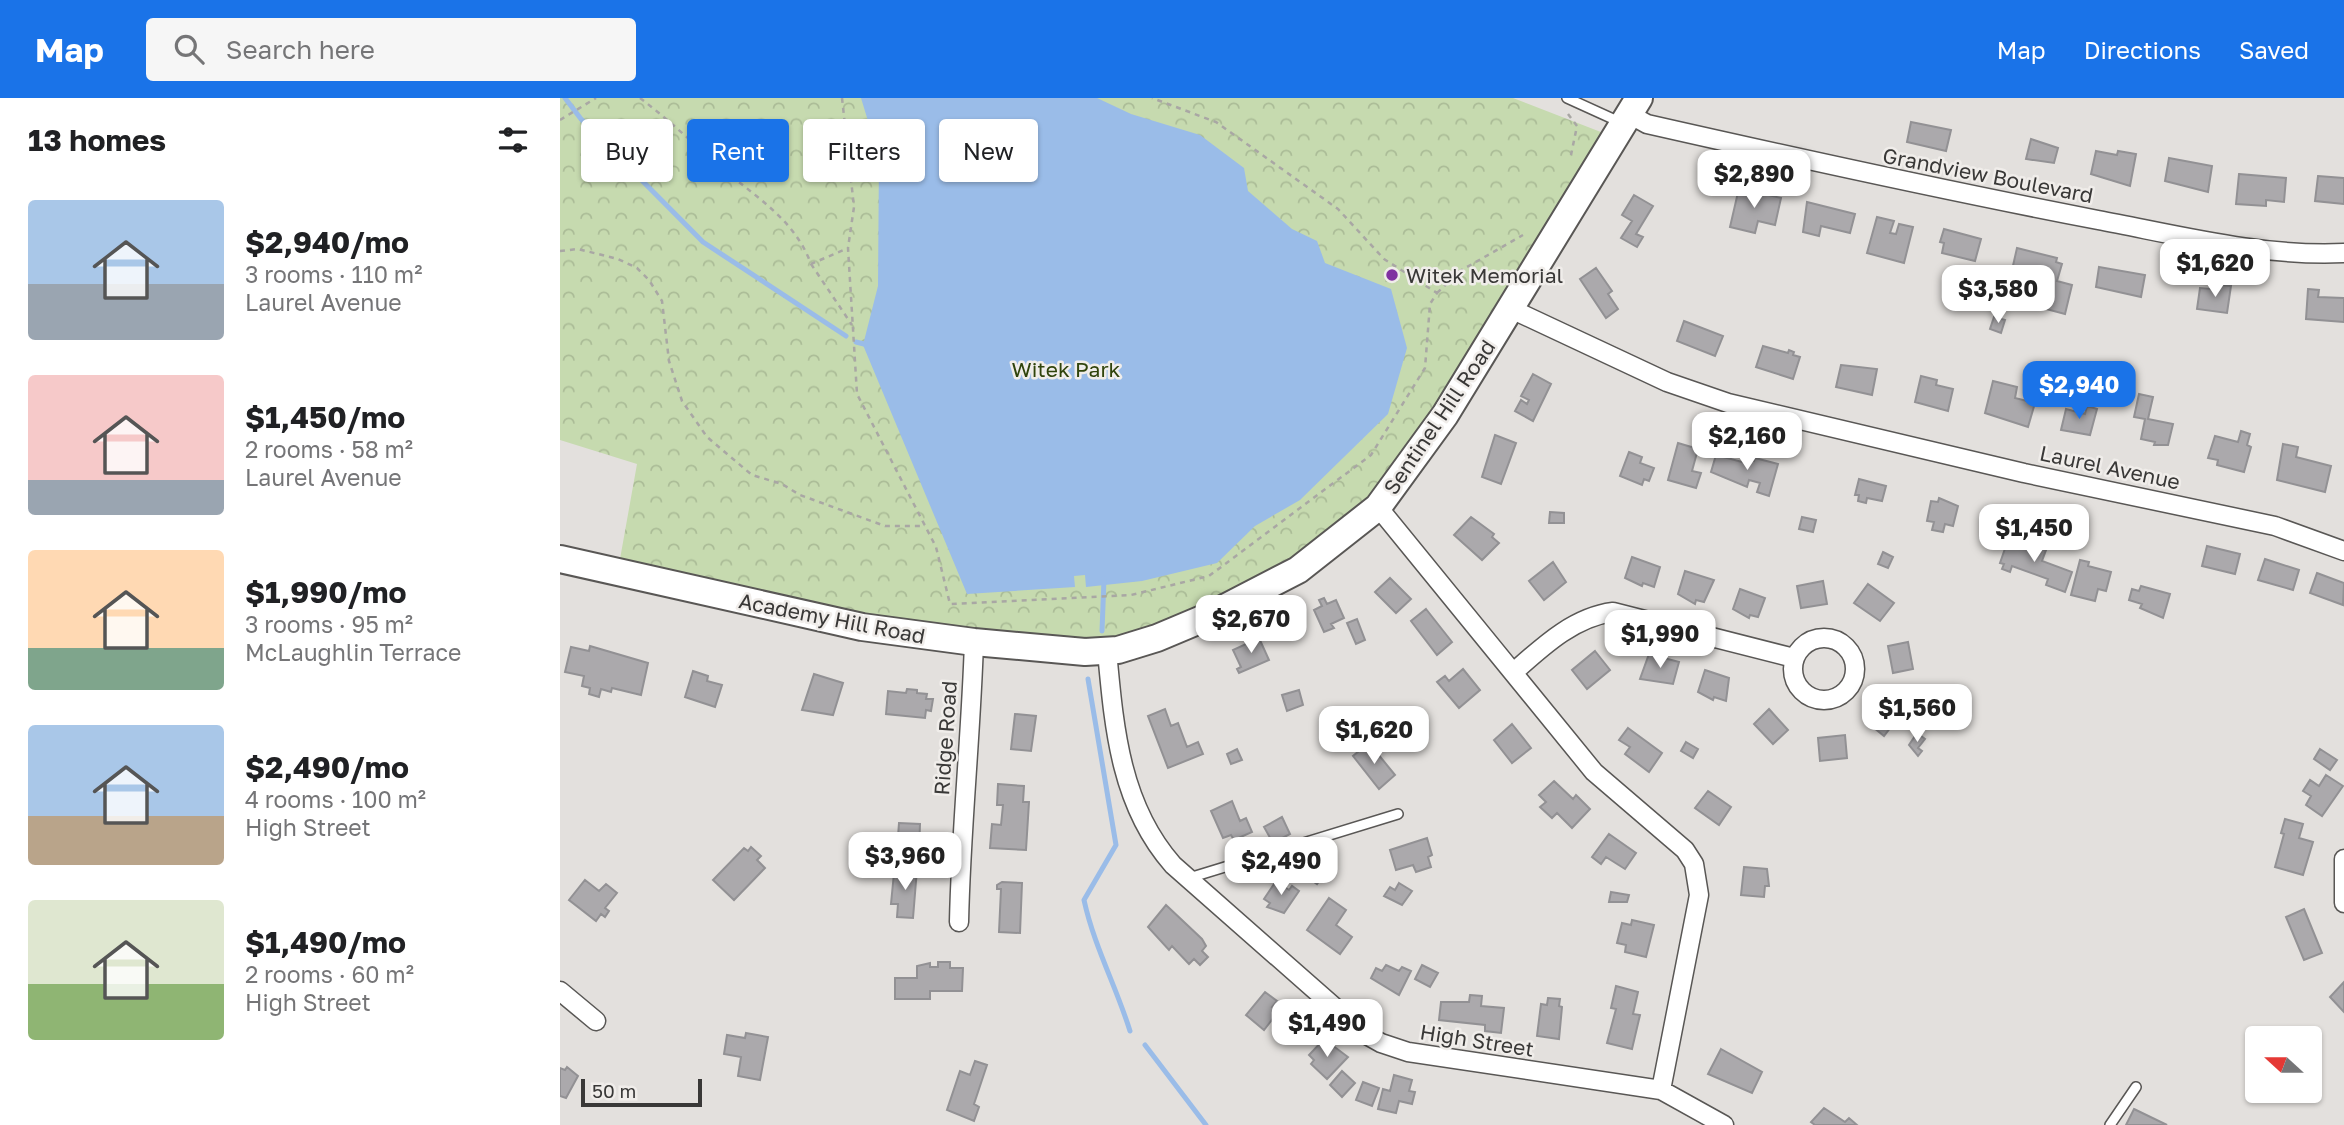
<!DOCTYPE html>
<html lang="en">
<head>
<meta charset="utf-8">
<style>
	body { margin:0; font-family:"Golos Text",sans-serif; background:#f6f6f6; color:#202124; height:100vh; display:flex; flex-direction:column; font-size:26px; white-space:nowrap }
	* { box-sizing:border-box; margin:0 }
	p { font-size:23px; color:#757577 }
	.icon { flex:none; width:38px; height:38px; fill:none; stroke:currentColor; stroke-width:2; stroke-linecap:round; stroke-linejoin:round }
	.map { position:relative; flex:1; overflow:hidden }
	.panel { display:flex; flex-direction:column; background:#fff; width:560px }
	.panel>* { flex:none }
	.top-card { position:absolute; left:21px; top:21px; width:665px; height:63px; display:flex; gap:14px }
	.needle { width:46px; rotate:291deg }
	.tools { position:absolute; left:1685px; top:928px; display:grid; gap:14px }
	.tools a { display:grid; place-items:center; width:77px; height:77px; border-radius:7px; background:#fff; box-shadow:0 2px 5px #0004; font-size:35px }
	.scale { position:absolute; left:21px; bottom:18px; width:121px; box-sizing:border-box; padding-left:7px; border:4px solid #393837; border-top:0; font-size:19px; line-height:24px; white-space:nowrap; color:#393837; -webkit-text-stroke:5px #f0edea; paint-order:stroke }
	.price { position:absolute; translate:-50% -60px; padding:0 16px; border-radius:14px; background:#fff; color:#222; font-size:23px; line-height:46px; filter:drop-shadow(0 2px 4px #0008) }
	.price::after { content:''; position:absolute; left:50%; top:42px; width:21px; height:16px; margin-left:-10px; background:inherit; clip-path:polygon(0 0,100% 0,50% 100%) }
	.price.on { background:#1a73e8; color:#fff }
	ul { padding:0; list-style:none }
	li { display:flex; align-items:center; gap:21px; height:175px; padding:0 28px }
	li span { display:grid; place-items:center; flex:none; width:196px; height:140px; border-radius:7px; color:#555 }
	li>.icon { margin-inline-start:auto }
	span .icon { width:84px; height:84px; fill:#fffc; stroke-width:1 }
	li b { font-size:30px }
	h2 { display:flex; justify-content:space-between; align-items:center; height:84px; padding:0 28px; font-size:30px }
	.pill { padding:0 24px; border-radius:7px; background:#fff; box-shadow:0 2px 5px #0004; font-size:24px; line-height:63px }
	.pill.on { background:#1a73e8; color:#fff }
	header { display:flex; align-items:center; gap:42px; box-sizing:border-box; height:98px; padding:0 35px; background:#1a73e8; color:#fff }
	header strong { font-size:33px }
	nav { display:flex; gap:38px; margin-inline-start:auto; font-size:24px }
	.search { width:490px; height:63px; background:#f6f6f6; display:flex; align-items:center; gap:18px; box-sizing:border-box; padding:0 24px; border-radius:7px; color:#757577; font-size:26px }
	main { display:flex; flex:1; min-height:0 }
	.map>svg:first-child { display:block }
	.park { fill:url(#park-crowns) }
	.water { fill:#9abce8 }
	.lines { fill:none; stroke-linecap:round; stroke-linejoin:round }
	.stream { stroke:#9abce8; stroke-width:5 }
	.building { fill:#aba9ac; stroke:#929194; stroke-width:2 }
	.service-casing { stroke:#595755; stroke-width:12 }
	.minor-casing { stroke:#595755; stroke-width:21 }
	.secondary-casing { stroke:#595755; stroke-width:30 }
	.path { stroke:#a9a7a4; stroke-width:2.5; stroke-dasharray:5 5; stroke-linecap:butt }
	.service { stroke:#fff; stroke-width:9 }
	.minor { stroke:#fff; stroke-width:18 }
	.secondary { stroke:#fff; stroke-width:26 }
	.poi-dot { fill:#8031a1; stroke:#f0edea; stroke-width:2.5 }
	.labels { text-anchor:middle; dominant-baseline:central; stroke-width:5; stroke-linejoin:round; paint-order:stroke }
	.street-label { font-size:21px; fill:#393837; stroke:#f0edea }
	.poi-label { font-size:21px; fill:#393837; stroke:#f0edea; text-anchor:start }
	.park-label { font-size:21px; fill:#30440c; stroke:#f0edea }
</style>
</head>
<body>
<header>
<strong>Map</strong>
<div class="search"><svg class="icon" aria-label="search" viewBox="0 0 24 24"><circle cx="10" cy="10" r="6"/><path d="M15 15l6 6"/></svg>Search here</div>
<nav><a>Map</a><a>Directions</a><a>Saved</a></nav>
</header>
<main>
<section class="panel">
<h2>13 homes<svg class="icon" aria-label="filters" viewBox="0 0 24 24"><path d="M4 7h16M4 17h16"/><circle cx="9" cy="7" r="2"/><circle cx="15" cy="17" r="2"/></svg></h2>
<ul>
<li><span style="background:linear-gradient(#a9c7e8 60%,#9aa5b1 0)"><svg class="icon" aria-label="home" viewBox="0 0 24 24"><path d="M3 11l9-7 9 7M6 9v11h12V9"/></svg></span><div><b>$2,940/mo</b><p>3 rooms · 110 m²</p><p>Laurel Avenue</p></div></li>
<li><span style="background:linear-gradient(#f6c9c9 75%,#9aa5b1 0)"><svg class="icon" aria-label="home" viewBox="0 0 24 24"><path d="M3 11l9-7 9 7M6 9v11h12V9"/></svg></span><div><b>$1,450/mo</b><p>2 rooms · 58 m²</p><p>Laurel Avenue</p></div></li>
<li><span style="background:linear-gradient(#ffd9b3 70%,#7fa58c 0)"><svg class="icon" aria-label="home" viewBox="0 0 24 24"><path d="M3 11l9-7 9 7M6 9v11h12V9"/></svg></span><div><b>$1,990/mo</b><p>3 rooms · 95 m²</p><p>McLaughlin Terrace</p></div></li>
<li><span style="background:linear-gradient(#a9c7e8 65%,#b9a48a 0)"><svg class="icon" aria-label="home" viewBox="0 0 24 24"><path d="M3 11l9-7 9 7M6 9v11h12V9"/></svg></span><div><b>$2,490/mo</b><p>4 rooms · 100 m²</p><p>High Street</p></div></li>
<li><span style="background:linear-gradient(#dfe7d0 60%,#8fb573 0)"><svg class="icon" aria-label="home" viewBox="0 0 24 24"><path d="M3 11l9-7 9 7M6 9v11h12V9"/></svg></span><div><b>$1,490/mo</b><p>2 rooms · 60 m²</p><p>High Street</p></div></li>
</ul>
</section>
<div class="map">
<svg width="1784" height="1027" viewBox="0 0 1784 1027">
	<defs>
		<pattern id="park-crowns" width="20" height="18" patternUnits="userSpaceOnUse" patternTransform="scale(1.75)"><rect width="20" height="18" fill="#c6daaf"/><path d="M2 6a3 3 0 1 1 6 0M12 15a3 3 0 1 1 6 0" fill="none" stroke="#abbc97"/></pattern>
	</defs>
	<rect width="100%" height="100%" fill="#e3e0dd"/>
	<!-- park -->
	<path class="park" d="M0,0H953L1046,36L874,327L811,405L759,447L694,486L578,536L557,542L510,544L304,518L60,461L77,366L0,342Z"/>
	<!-- water -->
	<path class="water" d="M301,0H537L571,16L640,37L684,70L688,93L732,131L757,143L765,165L831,191L847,250L828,316L740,402L695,428L657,465L582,483L526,489L525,477L514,478L515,489L407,496L303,247L318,188L319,59Z"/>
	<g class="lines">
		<!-- stream -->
		<path class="stream" d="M5,0L21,21L143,144L286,238
			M296,244L308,247
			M542,533L544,481
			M528,581L556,747L524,802C534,848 556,888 570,933
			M585,947L646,1027"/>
	</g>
	<!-- building -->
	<path class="building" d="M1351,24L1391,32L1386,53L1347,44Z
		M1471,41L1498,50L1494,65L1466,61Z
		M1536,53L1557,57L1558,53L1576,56L1570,88L1531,76Z
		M1609,60L1652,68L1648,94L1605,83Z
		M1679,76L1726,80L1724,104L1706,102V108L1676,106Z
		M1758,78L1784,80V106L1755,103Z
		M1179,90L1221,100L1215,127L1198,123L1195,135L1170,129Z
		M1074,97L1093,108L1076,136L1083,139L1077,149L1061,140L1072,123L1062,117Z
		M1247,104L1295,116L1290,135L1261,128L1259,138L1243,134Z
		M1317,119L1334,123L1330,135L1336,136L1339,126L1353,129L1344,165L1307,155Z
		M1384,131L1421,141L1415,163L1382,155L1384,145L1380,144Z
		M1457,150L1497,160L1496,164L1502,166L1497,183L1512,187L1505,216L1471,207L1478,179L1452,172Z
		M1539,169L1585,177L1581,199L1536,189Z
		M1036,170L1052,193L1048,196L1058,211L1046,220L1020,181Z
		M1652,186L1671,188L1667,215L1637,211L1640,190L1651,191Z
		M1748,191L1759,192L1758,199L1784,200V224L1746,221Z
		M1434,219L1445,222L1441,235L1430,231Z
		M1124,223L1163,238L1155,258L1117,243Z
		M1203,248L1228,255L1229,252L1234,254L1233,257L1240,259L1233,281L1196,269Z
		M1281,267L1317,271L1312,297L1276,289Z
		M973,276L991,286L973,323L955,313L961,302L967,306L969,302L961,298Z
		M1361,278L1377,282L1376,287L1393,291L1388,313L1355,304Z
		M1433,283L1457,289L1455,300L1475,305L1468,329L1425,315Z
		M1497,288L1508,291L1503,307L1493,304Z
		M1579,296L1593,299L1588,321L1613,326L1608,347H1594L1595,344L1581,341L1585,321L1574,319Z
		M1527,308L1537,311L1530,337L1501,332L1506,311L1525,316Z
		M1681,333L1690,336L1687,347L1691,349L1684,374L1657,367L1658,362L1648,360L1655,338L1678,344Z
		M935,337L956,345L941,386L922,379Z
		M1118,345L1138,351L1132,373L1141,375L1136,390L1108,382Z
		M1723,346L1738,349L1736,359L1771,368L1765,394L1717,382Z
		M1069,354L1082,359L1080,365L1094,370L1089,383L1084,381L1082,387L1060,378Z
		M1156,357L1182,364L1183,360L1194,363L1195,360L1218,366L1209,398L1197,394L1200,385L1189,382L1187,389L1151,374Z
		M1299,381L1326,388L1322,403L1307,400L1306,405L1298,403L1299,397H1295Z
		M1379,400L1398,408L1393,428L1385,426L1383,434L1372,432L1374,424L1367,423L1371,403L1378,404Z
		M990,414L1004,415V425H989Z
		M911,419L934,436L932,439L939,445L922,462L894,437Z
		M1242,419L1256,422L1253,434L1239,431Z
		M1449,439L1486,452L1482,463L1512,474L1505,494L1486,487L1488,481L1452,468L1450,474L1442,471L1444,466L1440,465Z
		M1647,448L1680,456L1675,476L1642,468Z
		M1323,454L1333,459L1328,470L1318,466Z
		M1072,459L1100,469L1094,489L1083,485L1082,488L1065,480Z
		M1705,461L1739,472L1733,492L1698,482Z
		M1520,462L1529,464L1528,468L1551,474L1546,493L1538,491L1535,503L1511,497Z
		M993,464L1006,484L984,502L969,483Z
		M1125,473L1154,482L1144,504L1136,502L1135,506L1118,496Z
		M1757,475L1784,485L1783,507L1750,495Z
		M830,480L851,501L836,515L815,494Z
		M1263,483L1267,506L1241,510L1237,488Z
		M1308,486L1334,505L1320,523L1294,505Z
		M1581,488L1610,496L1603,520L1580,510L1582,506L1569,502L1572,491L1579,493Z
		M1180,491L1205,500L1198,519L1190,517L1189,520L1173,511Z
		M764,500L767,506L776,502L784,520L771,526L774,530L764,534L754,512L762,508L759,502Z
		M866,511L892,544L877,557L851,523Z
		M797,521L805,542L796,546L787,525Z
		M699,540L709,562L679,575L677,571L681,569L673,552Z
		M1348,544L1353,571L1333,575L1328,548Z
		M30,548L88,565L81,597L52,590L51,594L41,591L39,599L29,596L30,590L22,588L24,578L5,574L11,549L29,553Z
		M1035,553L1050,572L1027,591L1012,572Z
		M1089,556L1119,564L1113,586L1080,581Z
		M903,571L920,592L899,610L877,584L885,578L889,583Z
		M1145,572L1169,580L1166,603L1154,599L1153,602L1138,594Z
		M133,573L148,578L147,583L162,587L155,609L125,599Z
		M254,576L283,585L273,617L242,612Z
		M347,591L357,592V595L367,596L366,601H373L371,613L366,612L365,620L326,616L328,593L346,595Z
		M739,592L743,607L727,613L722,597Z
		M1324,604L1340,617L1324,638L1307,624Z
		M605,611L611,628L618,625L627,649L638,644L643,656L608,670L588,618Z
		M1209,611L1228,632L1213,646L1194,626Z
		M455,616L476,618L471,653L451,651Z
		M952,626L971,650L952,665L934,642Z
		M1068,630L1102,655L1089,674L1065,656L1070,649L1059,642Z
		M1357,635L1365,641L1358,650L1362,653L1358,658L1349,647Z
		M1285,637L1287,660L1260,663L1258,640Z
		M1126,644L1138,651L1133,660L1121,653Z
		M809,645L835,677L819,691L793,658Z
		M677,651L682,662L671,666L667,656Z
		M1760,651L1777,662L1770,672L1754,661Z
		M1766,677L1783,688L1762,718L1746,707L1751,698L1743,693L1750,682L1759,688Z
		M994,683L1013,701L1016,697L1030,711L1012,730L997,715L992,720L980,709L986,704L979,697Z
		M438,686L464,688L463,704H469L466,752L430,750L432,726L441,727L443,707H437Z
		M1148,693L1171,709L1159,727L1135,710Z
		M672,703L680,723L686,720L692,734L674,742L671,737L663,740L651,713Z
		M722,719L730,736L713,745L704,729Z
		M1725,721L1743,726L1739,740L1753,744L1743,777L1715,769L1724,736L1721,735Z
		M339,725L360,726L359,753L337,752Z
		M1049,736L1076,755L1065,771L1046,759L1041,766L1032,759Z
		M867,740L872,757L868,759L871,769L856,774L853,767L836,772L830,752Z
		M191,749L201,758L197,762L205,770L174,802L153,782L184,750L188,753Z
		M753,760L768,771L757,786L743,776Z
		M1184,769L1207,771L1209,788H1205L1204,799L1181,797Z
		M342,770L357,771L353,820L337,819L338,806H331L334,775H341Z
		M25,782L39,793L46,786L57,795L45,810L49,813L45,819L41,816L36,823L9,802Z
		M716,783L729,792L732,788L739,793L724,815L707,809L710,805L704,801Z
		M442,784L462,785L460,835L439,834L441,791H437V787Z
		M839,785L852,793L842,807L824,798L830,789L835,792Z
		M1051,794L1069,797L1067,804H1049Z
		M769,800L786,812L776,827L792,839L780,856L747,832Z
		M606,807L642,841L646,848L642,853L648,859L640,867L634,861L629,866L612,848L609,852L588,829Z
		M1744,811L1762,855L1744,862L1726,819Z
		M1072,822L1094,827L1086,859L1065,854L1066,847L1057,845L1062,825L1071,827Z
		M378,864H390V870H403L402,893H370V901H335V880H357V868L370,865V869H378Z
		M826,867L839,873L842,869L851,873L839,897L811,880L816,870L822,873Z
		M862,867L878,875L870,889L855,881Z
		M1784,884V914L1770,899Z
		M1056,888L1078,894L1073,916L1080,917L1072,951L1047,945L1056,911L1051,910Z
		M705,894L717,903L712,909L718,914L704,932L686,917Z
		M910,897L922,898L921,908L944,910L941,935L925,933V927L879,922L881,904H909Z
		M988,900L1000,901L999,908L1002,909L999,941L977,938L981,906L987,907Z
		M186,935L208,939L200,982L178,978L181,959L164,956L167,937L185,940Z
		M764,941L788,959L767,981L751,966L754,962L749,957Z
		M1161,951L1202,974L1192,995L1148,976Z
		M415,963L427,967L414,1006L419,1009L414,1023L387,1012L400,973L410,977Z
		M7,969L18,978L6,1000L0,998V970L5,972Z
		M782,973L795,985L782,999L770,987Z
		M834,977L852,982L849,993L855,994L852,1006L839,1003L836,1015L818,1011L823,991L830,993Z
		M803,984L819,990L812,1008L796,1002Z
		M1264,1010L1285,1024L1289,1020L1297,1027H1255L1251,1024Z
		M1574,1011L1607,1027H1566Z"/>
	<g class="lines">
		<defs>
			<path id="service" d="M1007,0L1062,25
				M629,780L838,716
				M1550,1027L1576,989"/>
			<path id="minor" d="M1069,16L1087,26C1237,60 1387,93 1538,122C1618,137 1702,159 1784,155
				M949,210L1107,284L1168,305L1464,375L1715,428L1784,453
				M818,409L1034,674L1125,752L1134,766L1139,797L1101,992
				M1233 571a31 31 0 1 1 62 0a31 31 0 1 1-62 0Z
				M547,553C554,629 560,707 613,767L805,936L821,945L848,954L1101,992L1164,1027
				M955,573C983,548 1014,519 1053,514L1234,560
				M1784,761V805
				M399,824C401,730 411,638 414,544
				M0,893L36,923"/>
			<path id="secondary" d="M0,461L302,529L414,544L525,554L558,552L597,540L647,519L738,472L818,409L885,317L1079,0"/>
		</defs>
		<!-- service casing -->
		<use href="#service" class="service-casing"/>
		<!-- minor casing -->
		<use href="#minor" class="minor-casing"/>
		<!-- secondary casing -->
		<use href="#secondary" class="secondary-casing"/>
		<!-- path -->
		<path class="path" d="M80,0C109,22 135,47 163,71C197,100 235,122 251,166L288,150
			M282,0L294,109L288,150L297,296L376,449L390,506L571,497L649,478L811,357L865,270L870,206L877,195L824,161L778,111L656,24L592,0
			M1008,16L1017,28L1011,57
			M0,22L36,0
			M0,153L18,151L58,161L77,170L89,182L102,203L109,263L122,303L147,339L192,377L222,386L240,397L325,428H365
			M251,166L292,227
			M877,195L900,173L963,137"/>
		<!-- service -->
		<use href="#service" class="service"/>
		<!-- minor -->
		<use href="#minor" class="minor"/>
		<!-- secondary -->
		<use href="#secondary" class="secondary"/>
	</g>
	<!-- markers -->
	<circle class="poi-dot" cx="832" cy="177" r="7"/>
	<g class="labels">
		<!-- street labels -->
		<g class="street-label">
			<text transform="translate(1428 77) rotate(11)">Grandview Boulevard</text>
			<text transform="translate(879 319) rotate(-56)">Sentinel Hill Road</text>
			<text transform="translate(1550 369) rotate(12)">Laurel Avenue</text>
			<text transform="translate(272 520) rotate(11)">Academy Hill Road</text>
			<text transform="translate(385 640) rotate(-86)">Ridge Road</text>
			<text transform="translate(917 942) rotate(9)">High Street</text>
		</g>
		<!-- poi labels -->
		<g class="poi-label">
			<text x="846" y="177">Witek Memorial</text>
		</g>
		<!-- park labels -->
		<g class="park-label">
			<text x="506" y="271">Witek Park</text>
		</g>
	</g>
</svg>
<div class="tools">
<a><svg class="needle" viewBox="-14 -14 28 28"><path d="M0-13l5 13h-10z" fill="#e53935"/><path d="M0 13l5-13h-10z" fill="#757577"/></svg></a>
</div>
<div class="scale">50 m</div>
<b class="price" style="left:1194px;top:112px">$2,890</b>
<b class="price" style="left:1655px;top:201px">$1,620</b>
<b class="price" style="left:1438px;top:227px">$3,580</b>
<b class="price on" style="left:1519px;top:323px">$2,940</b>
<b class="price" style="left:1187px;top:374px">$2,160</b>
<b class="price" style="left:1474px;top:466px">$1,450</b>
<b class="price" style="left:691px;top:557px">$2,670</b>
<b class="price" style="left:1100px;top:572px">$1,990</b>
<b class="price" style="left:1357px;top:646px">$1,560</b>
<b class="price" style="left:814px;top:668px">$1,620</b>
<b class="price" style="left:345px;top:794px">$3,960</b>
<b class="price" style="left:721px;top:799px">$2,490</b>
<b class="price" style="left:767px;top:961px">$1,490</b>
<div class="top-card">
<a class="pill">Buy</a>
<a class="pill on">Rent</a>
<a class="pill">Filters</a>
<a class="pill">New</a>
</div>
</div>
</main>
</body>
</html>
